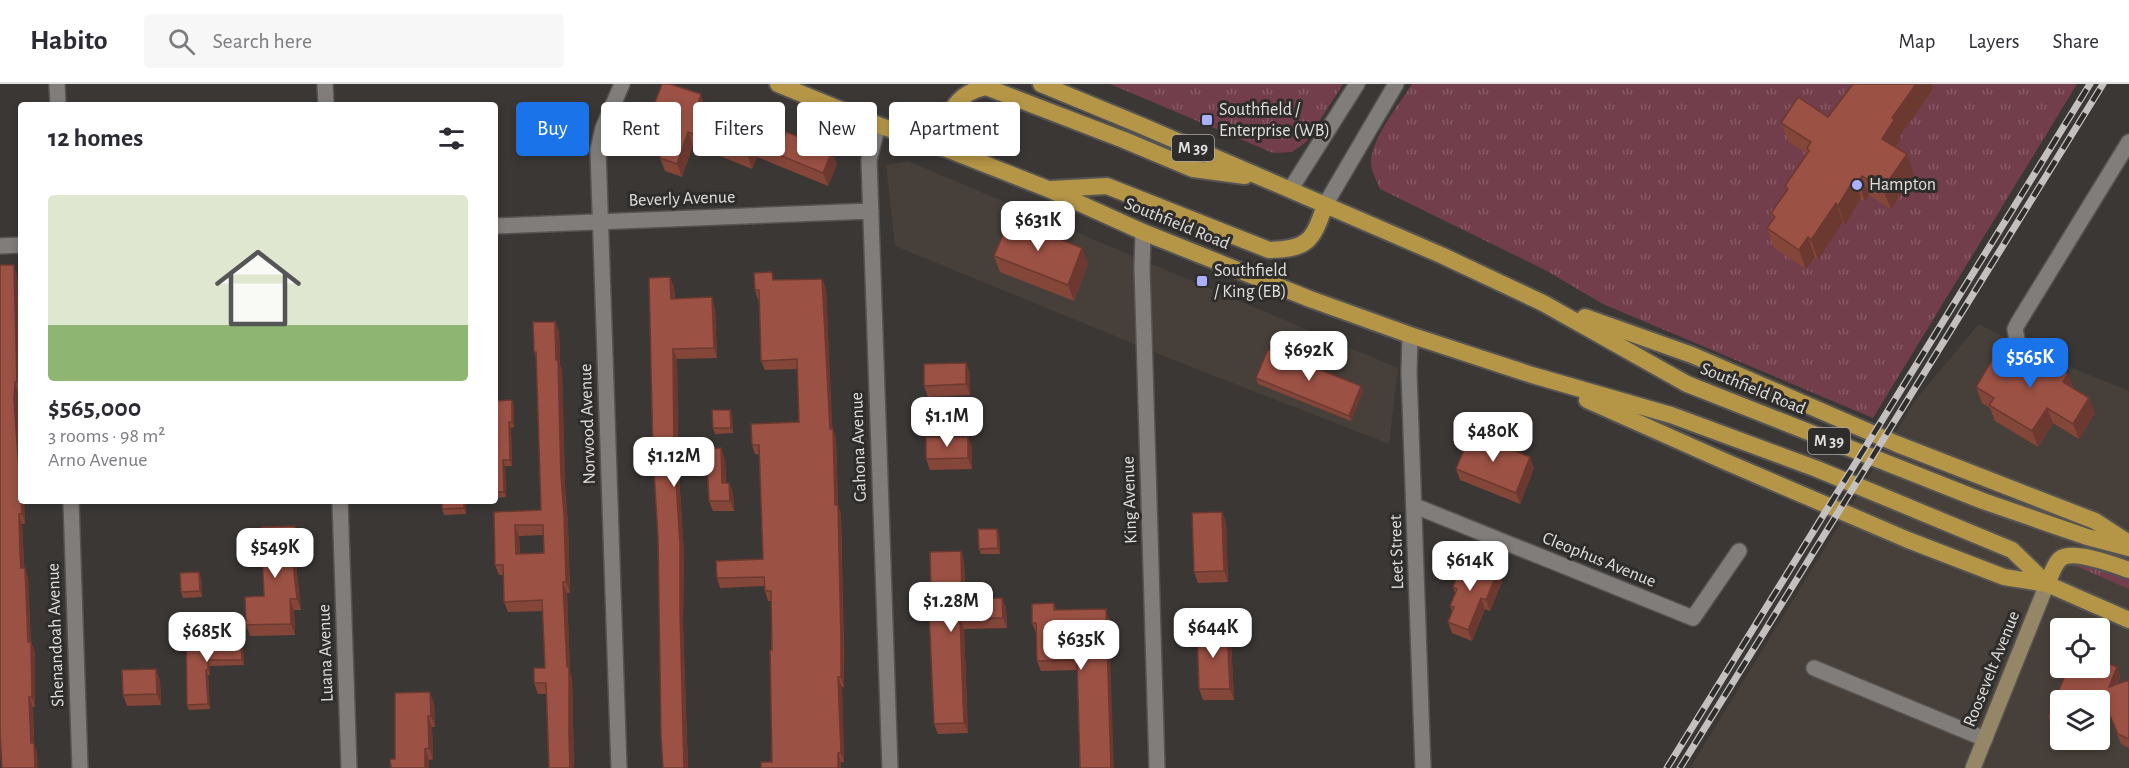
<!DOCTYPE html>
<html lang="en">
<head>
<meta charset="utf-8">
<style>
	body { margin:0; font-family:"Alegreya Sans",sans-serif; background:#f7f7f7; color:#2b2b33; height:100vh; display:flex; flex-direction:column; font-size:22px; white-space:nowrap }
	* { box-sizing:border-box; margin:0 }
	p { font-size:20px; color:#7c7c81 }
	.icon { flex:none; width:33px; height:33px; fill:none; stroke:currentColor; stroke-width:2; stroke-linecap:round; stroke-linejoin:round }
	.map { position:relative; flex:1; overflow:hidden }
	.panel { position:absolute; left:18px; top:18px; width:480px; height:402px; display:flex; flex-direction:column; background:#fff; border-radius:6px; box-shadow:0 3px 9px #0003 }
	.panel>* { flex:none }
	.banner { position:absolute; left:516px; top:18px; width:570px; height:54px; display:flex; gap:12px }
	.controls { position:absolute; left:2050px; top:534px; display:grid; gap:12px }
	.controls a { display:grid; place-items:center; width:60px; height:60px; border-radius:6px; background:#fff; box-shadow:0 3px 9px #0003; font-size:30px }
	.price { position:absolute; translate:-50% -51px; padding:0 14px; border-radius:12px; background:#fff; color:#222; font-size:20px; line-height:39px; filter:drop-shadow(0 2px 3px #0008) }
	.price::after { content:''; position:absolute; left:50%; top:36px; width:18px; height:14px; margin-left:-9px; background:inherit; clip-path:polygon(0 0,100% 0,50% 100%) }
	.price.current { background:#1a73e8; color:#fff }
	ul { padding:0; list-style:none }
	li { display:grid; align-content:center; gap:12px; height:318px; padding:0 30px }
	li+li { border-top:2px solid #e1e1e2 }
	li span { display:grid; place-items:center; height:186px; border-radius:6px; color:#555 }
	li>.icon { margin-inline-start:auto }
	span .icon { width:108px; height:108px; fill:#fffc; stroke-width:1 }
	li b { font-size:26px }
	h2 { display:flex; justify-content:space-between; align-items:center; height:72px; padding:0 30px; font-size:26px }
	.tag { padding:0 21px; border-radius:6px; background:#fff; box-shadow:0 3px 9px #0003; font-size:21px; line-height:54px }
	.tag.current { background:#1a73e8; color:#fff }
	header { display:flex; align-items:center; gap:36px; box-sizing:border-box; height:84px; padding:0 30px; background:#fff; border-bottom:2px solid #e1e1e2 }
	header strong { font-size:28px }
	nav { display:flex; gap:33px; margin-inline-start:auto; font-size:21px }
	.search { width:420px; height:54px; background:#f7f7f7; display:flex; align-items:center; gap:15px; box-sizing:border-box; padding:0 21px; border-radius:6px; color:#7c7c81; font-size:22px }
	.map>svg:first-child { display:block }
	.built { fill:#473f39; fill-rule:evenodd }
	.grass { fill:url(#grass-tufts) }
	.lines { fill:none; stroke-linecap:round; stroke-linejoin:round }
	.minor-casing { stroke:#565453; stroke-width:18 }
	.secondary-casing { stroke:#565453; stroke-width:18 }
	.trunk-casing { stroke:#565453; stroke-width:20 }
	.minor { stroke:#807d7b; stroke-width:15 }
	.secondary { stroke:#948667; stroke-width:15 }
	.trunk { stroke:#b59546; stroke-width:16 }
	.rail-casing { stroke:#c3c0bf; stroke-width:7 }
	.rail { stroke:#2f2d2b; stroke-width:4.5; stroke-dasharray:14; stroke-linecap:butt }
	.wall { fill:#85463a; fill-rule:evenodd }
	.shaded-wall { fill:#6c3930 }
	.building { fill:#9b5144; stroke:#6c3930; stroke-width:1.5; fill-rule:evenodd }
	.poi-dot { fill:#aab0fb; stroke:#2f2d2b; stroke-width:2 }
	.labels { text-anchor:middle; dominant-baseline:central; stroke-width:6; stroke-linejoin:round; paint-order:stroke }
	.shield { fill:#2f2d2b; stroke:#aba9a8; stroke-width:1.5 }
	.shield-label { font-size:16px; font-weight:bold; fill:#e0dedd }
	.poi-label { font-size:18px; fill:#e0dedd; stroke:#2f2d2b; text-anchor:start }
	.street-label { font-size:18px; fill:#e0dedd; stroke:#2f2d2b }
</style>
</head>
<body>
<header>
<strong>Habito</strong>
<div class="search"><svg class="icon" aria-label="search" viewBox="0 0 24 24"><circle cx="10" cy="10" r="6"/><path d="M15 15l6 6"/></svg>Search here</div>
<nav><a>Map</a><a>Layers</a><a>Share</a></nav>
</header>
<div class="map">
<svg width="2129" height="684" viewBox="0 0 2129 684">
	<defs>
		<pattern id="grass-tufts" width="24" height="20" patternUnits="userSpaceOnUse" patternTransform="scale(1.5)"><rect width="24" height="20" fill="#733e4c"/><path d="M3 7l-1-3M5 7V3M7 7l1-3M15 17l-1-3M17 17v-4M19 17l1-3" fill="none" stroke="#875965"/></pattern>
	</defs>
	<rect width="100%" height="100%" fill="#3a3735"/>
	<!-- built -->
	<path class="built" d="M908,77L1398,284L1389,360L1171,275L895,162L886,81Z
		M1979,240L2033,268L2129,307V684H1690L1917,314ZM2061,544H2100V584H2061ZM2061,616H2100V656H2061Z"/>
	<!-- grass -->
	<path class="grass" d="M1110,0H1343L1306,58L1292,68L1273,69Z
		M1412,0H2077L1873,334L1603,220L1545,186L1380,105C1377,97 1371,87 1371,79C1371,54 1399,21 1412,0Z
		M2079,477L2129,495V505L2069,479Z"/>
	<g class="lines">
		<defs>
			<path id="minor" d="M57,0L58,21
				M325,0L326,21
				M878,41L869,76L890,684
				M1290,106L1357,0
				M1325,121L1396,0
				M495,142L871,127
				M1143,148L1142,184L1157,684
				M0,162L21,161
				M1410,251L1409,289L1423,684
				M2018,261L2015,245L2018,239L2129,58
				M71,417L80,684
				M340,417L349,684
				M1415,422L1693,534L1739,467
				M1814,584L1985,655
				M619,684L598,66L603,44L622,0"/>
			<path id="secondary" d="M1973,684L2047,500"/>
			<path id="trunk" d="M778,0L878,41L939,62L1048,105L1143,148L1310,215L1410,251L1532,291L1671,331L1817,385L2012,466L2047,500
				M1041,0L1140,41L1441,171L1543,219L1687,300L1983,417L2087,453L2129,464
				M939,62C949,32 952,10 986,3L1124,56L1193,85L1245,92
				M1051,105L1107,102L1269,166C1308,165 1313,157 1325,121
				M1585,233L1692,271L1897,360L2095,437L2129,459
				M1587,316L1724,377L1908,456L2004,493L2047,500L2129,536
				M2047,500C2051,492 2054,480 2060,475C2072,465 2115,481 2129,486"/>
		</defs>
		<!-- minor casing -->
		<use href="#minor" class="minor-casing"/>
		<!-- secondary casing -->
		<use href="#secondary" class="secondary-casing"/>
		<!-- trunk casing -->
		<use href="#trunk" class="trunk-casing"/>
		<!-- minor -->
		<use href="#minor" class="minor"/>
		<!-- secondary -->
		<use href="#secondary" class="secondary"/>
		<!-- trunk -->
		<use href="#trunk" class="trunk"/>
		<defs>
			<path id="rail" d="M1667,684L2090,0
				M1680,684L2103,0"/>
		</defs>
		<!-- rail casing -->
		<use href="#rail" class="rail-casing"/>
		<!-- rail -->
		<use href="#rail" class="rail"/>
	</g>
	<!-- wall -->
	<path class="wall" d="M1932,1L1933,5L1900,52L1901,55L1896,64L1914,90L1891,125L1869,111L1865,118L1861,114L1845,141L1843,138L1818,176L1815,173L1806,185L1774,164L1767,144L1773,136L1771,129L1787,106L1785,102L1807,70L1789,58L1781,39L1828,33Z
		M705,24L703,31L722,39L754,45L837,80L828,102L757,73L752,85L693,61L682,93L665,87L660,74L668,50L655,46L650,32Z
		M994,172L1088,180L1074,217L1000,188Z
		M0,181L17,191L21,308H18V325L21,417H24L25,440H22L24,480V484L28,494L31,558L35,568V623H33L34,660L37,669L0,658Z
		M670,193L674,203L675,215L715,224L717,274L677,275L678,366L725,375L726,399H729L733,409L734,427H713L709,417L708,390L679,391L684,471L683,539L688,684H663L658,453Z
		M822,195L826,205L832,345L836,354L838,422L841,430L844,565V603H842L844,678H772L771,517H768L765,507V502L720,504L717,494L763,475L759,370H755L752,361L799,338L797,285L765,286L761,277L759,216H758L755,206L775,196Z
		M555,238L559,248L560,281L562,287L565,403L568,441L570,509H567L570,588L572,594L574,684H549L546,610H538L534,599L545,584L543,527L508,528L504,518L503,491H499L495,481L494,428L541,426L536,274L534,268ZM543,451L544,469L520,470L519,452Z
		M2016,277L2068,290L2073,304L2095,329L2079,355L2053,339L2038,363L1995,337L1990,324L1982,319L1976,303Z
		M966,279L970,290V311L928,313L924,302Z
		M1256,294L1361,302L1363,307L1351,337L1258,300Z
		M495,317L514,321V343L511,344L512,382H505L506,413L495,414Z
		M730,326L732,331L733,349L715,350L713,344Z
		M968,353L972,364V385L930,386L926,375Z
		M1534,384L1520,420L1460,396L1456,385Z
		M466,417V430L444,431L442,425Z
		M1222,428L1226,439L1228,498L1198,499L1194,488Z
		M261,443L299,453V472H295L301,526H294L295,551L250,552L246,541L264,512Z
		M999,450L1000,470H981L979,465Z
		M961,467L964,477L966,515L1002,514L1006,524L1007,544L964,545L968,649L938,650L934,640L931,505Z
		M1498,487L1502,498L1490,527L1485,525L1472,557L1452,549L1448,538L1452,527L1450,522L1455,509L1453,503Z
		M201,494L202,513L183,514L181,508Z
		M1054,519L1056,526L1109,535L1077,586L1041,587L1037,577L1036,549L1032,539Z
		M195,539L196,555L241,553L243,559L244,581L210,582V591H208L210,625L189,626L187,621L186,559L174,560L172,554Z
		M1227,545L1231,556L1234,616H1203L1199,605Z
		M2100,576L2117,583L2120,593L2118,600L2129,596V664L2121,660L2107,626L2100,643V616H2061V646L2052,642L2048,633L2068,584H2100Z
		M160,596L161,621L127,622L123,611Z
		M434,619L435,643H432L433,675L429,676V684H391Z
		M2083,656H2095L2093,660Z"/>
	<!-- shaded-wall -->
	<path class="shaded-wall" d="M1916,0H1932L1933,5L1900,52L1901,55L1889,74L1882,55L1892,34Z
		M701,10L705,24L699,41L695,28Z
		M688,48L693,61L682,93L677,80Z
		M753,60L757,73L752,85L748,72Z
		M832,67L837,80L828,102L823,89Z
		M1907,70L1914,90L1891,125L1883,105Z
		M1862,92L1869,111L1865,118L1858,98Z
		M1854,95L1861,114L1845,141L1838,122Z
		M1836,119L1843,138L1818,176L1811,156Z
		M1808,153L1815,173L1806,185L1799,166Z
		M1082,164L1088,180L1074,217L1068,201Z
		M14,181L17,191L21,308L17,298Z
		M670,193L674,203L675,225L671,215Z
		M822,195L826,205L833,354L830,345Z
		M712,213L715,224L717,274L714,264Z
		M555,238L559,248L560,281L562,287L565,403L568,441L570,509L566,498L561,392Z
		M673,265L677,275L678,377L674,366Z
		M966,279L970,290V311L966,300Z
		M2068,290L2073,305L2063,298Z
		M15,298L18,308V325L21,373V417H24L25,440L22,430L14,315Z
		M1361,302L1363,307L1351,337L1349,332Z
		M2089,314L2095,329L2079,355L2073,340Z
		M512,316L514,321V343L512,338Z
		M2047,324L2053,339L2038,363L2032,347Z
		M730,326L732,331L733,349L731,344Z
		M509,338L511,344L512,382L510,376Z
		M833,345L836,354L838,422L841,430L844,603L841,593Z
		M968,353L972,364V385L968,374Z
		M721,364L725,375L726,410L722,399Z
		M1530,373L1534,384L1520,420L1516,409Z
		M503,376L505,382L506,413L504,408Z
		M675,381L679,391L684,471L683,539L688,684H684Z
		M729,399L733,409L734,427L730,417Z
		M464,417H466V430L464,424Z
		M1222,428L1226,439L1228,498L1224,487Z
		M19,430L22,440L25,494L21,484Z
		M515,441L519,452L520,480L516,470Z
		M295,442L299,453V472L295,461Z
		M997,445L999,450L1000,470L998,464Z
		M291,461L295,472L301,526L297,515Z
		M961,467L964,477L966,525L962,515Z
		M25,484L28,494L31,561V558L35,568V623L32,613Z
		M1498,487L1502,498L1490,527L1486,516Z
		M199,488L201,494L202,513L200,507Z
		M563,498L567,509L570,588L572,594L574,684H570Z
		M1002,514L1006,524L1007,544L1003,534Z
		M1481,514L1485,525L1472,557L1468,546Z
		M290,515L294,526L295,551L291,540Z
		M1106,525L1109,535L1114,684H1111Z
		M193,533L195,539L196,559L194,553Z
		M960,535L964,545L968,649L964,639Z
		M1227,545L1231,556L1234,616L1230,605Z
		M241,553L243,559L244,581L242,576Z
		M208,576L210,582V591L208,586Z
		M2117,583L2120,593L2112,613L2109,603Z
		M156,585L160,596L161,621L157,610Z
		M206,586L208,591L210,625L208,620Z
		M838,593L842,603L844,678L841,669Z
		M430,608L434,619L435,643L431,632Z
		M29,613L33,623L34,660L37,669L38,684H35L31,659Z
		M2103,616L2107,626L2100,643V624Z
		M428,632L432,643L433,675L429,664Z
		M425,665L429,676V684H425Z
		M838,669L841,678V684H838Z"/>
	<!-- building -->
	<path class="building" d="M662,0H670L701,10L695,28L722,39L727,29L751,39L750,43L783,58L786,48L799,53L800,51L832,67L823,89L753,60L748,72L688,48L677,80L660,74L672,40L650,32Z
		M1853,0H1916L1892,34L1894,36L1882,55L1907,70L1883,105L1862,92L1858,98L1854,95L1838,122L1836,119L1811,156L1808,153L1799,166L1767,144L1775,133L1771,129L1788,105L1785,102L1809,67L1807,64L1811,58L1781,39L1798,13L1828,33Z
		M1009,135L1082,164L1068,201L994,172Z
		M0,181H14L17,298H15L14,315L22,430H19L20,470L21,484H25L28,558H31L32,613H29L31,659H34L35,684H2L0,648Z
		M772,188L773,196L822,195L830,345H833L835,421H838L841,555V593H838L841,669H838V684H761V678H772L770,566H772L771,507H765L764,493L717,494L716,477L763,475L759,361H752L751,340L799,338L797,275L761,277L759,206H755L754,189Z
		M670,193L671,215L712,213L714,264L673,265L674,366L721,364L722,399H729L730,417H709L707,379L675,381L680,460V528L684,684H663L661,652L658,453L653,371L649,194Z
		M533,238H555L556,276H558L561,392L564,430L566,498H563L567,583H569V652L570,684H549L546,599H534V584H545L542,516L504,518L503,481H495L494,428L541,426L536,268H534ZM515,441H543L544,469L516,470Z
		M2024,264L2068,290L2063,298L2089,314L2073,340L2047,324L2032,347L1989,321L1994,314L1976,303L1998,266L2016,277Z
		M1268,265L1361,302L1349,332L1256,294Z
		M966,279V300L924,302V280Z
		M512,316V338H509L510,376H503L504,408H495V317Z
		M712,326H730L731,344H713Z
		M1471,349L1530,373L1516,409L1456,385Z
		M926,353H968V374L926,375Z
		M442,417H464V424L442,425Z
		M1222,428L1224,487L1194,488L1192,429Z
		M295,442V461H291L297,515H290L291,540L246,541L245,513L264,512L261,443Z
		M978,445H997L998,464L979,465Z
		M961,467L962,515L1002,514L1003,534L960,535L964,639L934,640L928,505H931L930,468Z
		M1465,474L1498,487L1486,516L1481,514L1468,546L1448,538L1454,523L1450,522L1457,505L1453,503Z
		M199,488L200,507L181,508L180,489Z
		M1054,519V526L1106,525L1111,684H1080L1077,576L1037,577L1036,539H1032V520Z
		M193,533L194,553L172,554L171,534Z
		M1227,545L1230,605H1199L1197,546Z
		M241,553L242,576H208V586H206L208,620L187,621L186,555Z
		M2100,576L2117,583L2109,603L2129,596V655L2118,650L2103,616L2100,624V616H2061V638L2048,633L2068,584H2100Z
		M156,585L157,610L123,611L122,586Z
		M430,608L431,632H428L429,664L425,665V684H391L390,675H395V609Z"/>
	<!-- markers -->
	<g class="poi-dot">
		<rect x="1201" y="30" width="12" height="12" rx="3"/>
		<circle cx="1857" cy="101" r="6"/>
		<rect x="1196" y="191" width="12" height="12" rx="3"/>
	</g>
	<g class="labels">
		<!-- shield labels -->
		<g class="shield">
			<rect x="1172" y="51" width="42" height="26" rx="4.5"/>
			<rect x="1808" y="344" width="42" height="26" rx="4.5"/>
		</g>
		<g class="shield-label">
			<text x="1193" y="64">M 39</text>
			<text x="1829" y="357">M 39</text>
		</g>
		<!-- poi labels -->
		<g class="poi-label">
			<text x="1219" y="26">Southfield /<tspan x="1219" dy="21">Enterprise (WB)</tspan></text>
			<text x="1869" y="101">Hampton</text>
			<text x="1214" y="187">Southfield<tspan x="1214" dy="21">/ King (EB)</tspan></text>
		</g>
		<!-- street labels -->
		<g class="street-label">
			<text transform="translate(682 115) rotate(-2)">Beverly Avenue</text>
			<text transform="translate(1177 140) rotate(22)">Southfield Road</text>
			<text transform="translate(1753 305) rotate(22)">Southfield Road</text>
			<text transform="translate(588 340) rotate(-92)">Norwood Avenue</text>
			<text transform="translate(859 363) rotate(-92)">Gahona Avenue</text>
			<text transform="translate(1130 416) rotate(-92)">King Avenue</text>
			<text transform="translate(1397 468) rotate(-92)">Leet Street</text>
			<text transform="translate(1599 476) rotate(22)">Cleophus Avenue</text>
			<text transform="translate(56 551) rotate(-92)">Shenandoah Avenue</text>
			<text transform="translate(326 569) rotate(-92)">Luana Avenue</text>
			<text transform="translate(1992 585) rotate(-68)">Roosevelt Avenue</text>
		</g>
	</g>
</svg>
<div class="controls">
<a><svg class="icon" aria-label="locate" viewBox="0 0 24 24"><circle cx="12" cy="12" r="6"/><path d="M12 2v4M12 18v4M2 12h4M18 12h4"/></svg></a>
<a><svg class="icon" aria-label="layers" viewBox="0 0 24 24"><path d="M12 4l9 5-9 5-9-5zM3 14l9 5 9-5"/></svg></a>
</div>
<b class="price" style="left:1038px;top:168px">$631K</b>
<b class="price" style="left:1309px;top:298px">$692K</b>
<b class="price current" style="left:2030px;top:305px">$565K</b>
<b class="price" style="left:947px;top:364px">$1.1M</b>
<b class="price" style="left:1493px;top:379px">$480K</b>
<b class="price" style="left:674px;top:404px">$1.12M</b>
<b class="price" style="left:275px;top:495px">$549K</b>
<b class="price" style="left:1470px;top:508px">$614K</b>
<b class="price" style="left:951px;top:549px">$1.28M</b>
<b class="price" style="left:1213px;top:575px">$644K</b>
<b class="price" style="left:207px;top:579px">$685K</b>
<b class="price" style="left:1081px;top:587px">$635K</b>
<div class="banner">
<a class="tag current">Buy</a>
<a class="tag">Rent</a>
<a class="tag">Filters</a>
<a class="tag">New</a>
<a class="tag">Apartment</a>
</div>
<section class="panel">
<h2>12 homes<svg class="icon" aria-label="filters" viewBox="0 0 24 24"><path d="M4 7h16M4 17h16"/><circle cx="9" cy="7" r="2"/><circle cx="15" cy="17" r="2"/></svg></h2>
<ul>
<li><span style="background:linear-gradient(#dfe7d0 70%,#8fb573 0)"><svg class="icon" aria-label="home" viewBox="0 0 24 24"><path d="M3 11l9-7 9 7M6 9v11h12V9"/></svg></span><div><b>$565,000</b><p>3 rooms · 98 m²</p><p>Arno Avenue</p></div></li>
</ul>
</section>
</div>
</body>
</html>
